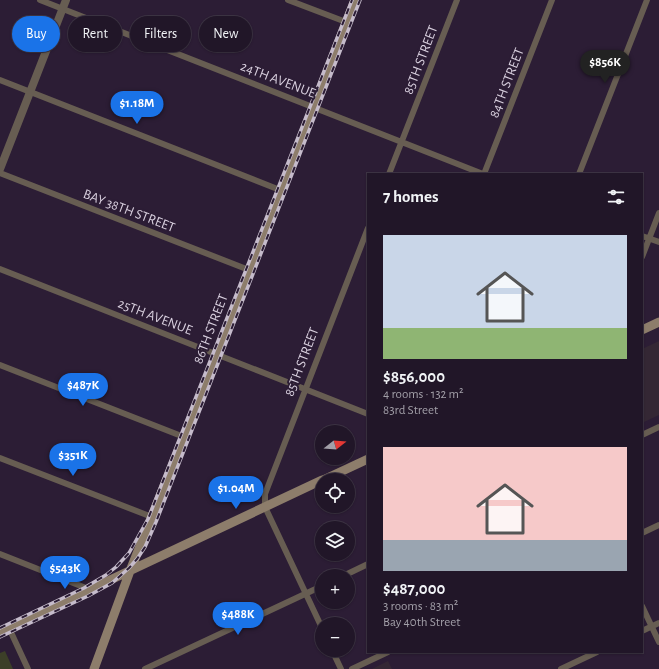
<!DOCTYPE html>
<html lang="en">
<head>
<meta charset="utf-8">
<style>
	body { margin:0; font-family:"Alegreya Sans",sans-serif; background:#2d2334; color:#f1f3f6; height:100vh; display:flex; flex-direction:column; font-size:15px; white-space:nowrap }
	* { box-sizing:border-box; margin:0 }
	p { font-size:13px; color:#a29fa8 }
	.icon { flex:none; width:22px; height:22px; fill:none; stroke:currentColor; stroke-width:2; stroke-linecap:round; stroke-linejoin:round }
	.map { position:relative; flex:1; overflow:hidden }
	.drawer { position:absolute; left:367px; top:173px; width:276px; height:480px; display:flex; flex-direction:column; background:#211628; border-radius:0px; box-shadow:0 1px 3px #0004,0 0 0 1px #3e3545 }
	.drawer>* { flex:none }
	.banner { position:absolute; left:12px; top:16px; width:295px; height:36px; display:flex; gap:8px }
	.needle { width:26px; rotate:73deg }
	.tools { position:absolute; left:315px; top:425px; display:grid; gap:8px }
	.tools a { display:grid; place-items:center; width:40px; height:40px; border-radius:50%; background:#211628; box-shadow:0 1px 3px #0004,0 0 0 1px #3e3545; font-size:20px }
	.price { position:absolute; translate:-50% -34px; padding:0 9px; border-radius:14px; background:#1a73e8; color:#fff; font-size:13px; line-height:26px; filter:drop-shadow(0 1px 2px #0008) }
	.price::after { content:''; position:absolute; left:50%; top:24px; width:12px; height:9px; margin-left:-6px; background:inherit; clip-path:polygon(0 0,100% 0,50% 100%) }
	.price.on { background:#222; color:#fff }
	ul { padding:0; list-style:none }
	li { display:grid; align-content:center; gap:8px; height:212px; padding:0 16px }
	li span { display:grid; place-items:center; height:124px; border-radius:0px; color:#555 }
	li>.icon { margin-inline-start:auto }
	span .icon { width:72px; height:72px; fill:#fffc; stroke-width:1 }
	li b { font-size:17px }
	h2 { display:flex; justify-content:space-between; align-items:center; height:48px; padding:0 16px; font-size:17px }
	.pill { padding:0 14px; border-radius:18px; background:#211628; box-shadow:0 1px 3px #0004,0 0 0 1px #3e3545; font-size:14px; line-height:36px }
	.pill.on { background:#1a73e8; color:#fff }
	.map>svg:first-child { display:block }
	.education { fill:#342734 }
	.park { fill:#3c3f28 }
	.lines { fill:none; stroke-linecap:round; stroke-linejoin:round }
	.minor { stroke:#675d52; stroke-width:6 }
	.tertiary { stroke:#675d52; stroke-width:8 }
	.secondary { stroke:#8d7d6b; stroke-width:9 }
	.rail-casing { stroke:#c5bbcb; stroke-width:3.5 }
	.rail { stroke:#2c1d35; stroke-width:2; stroke-dasharray:6; stroke-linecap:butt }
	.labels { text-anchor:middle; dominant-baseline:central; stroke-width:4; stroke-linejoin:round; paint-order:stroke }
	.street-label { font-size:14px; fill:#d9d0df; stroke:#2c1d35 }
</style>
</head>
<body>
<div class="map">
<svg width="659" height="669" viewBox="0 0 659 669">
	<rect width="100%" height="100%" fill="#2c1d35"/>
	<!-- education -->
	<path class="education" d="M659,341V415L642,423V349Z
		M388,661L392,669H372Z"/>
	<!-- park -->
	<path class="park" d="M5,651L13,669H0V653Z"/>
	<g class="lines">
		<!-- minor -->
		<path class="minor" d="M40,0L483,174
			M288,0L346,22
			M0,80L280,190
			M0,173L249,270
			M389,174L457,0
			M484,174L552,0
			M579,174L647,0
			M642,236L659,242
			M642,257L659,213
			M0,269L368,414
			M0,365L184,437
			M642,435L659,427
			M0,458L152,517
			M642,533L659,525
			M0,554L91,590
			M343,576L368,564
			M642,606L659,642
			M9,628L28,669
			M322,628L265,507V494L368,228
			M642,631L659,623
			M332,650L341,669
			M145,669L322,586
			M352,669L388,652
			M561,669L597,652"/>
		<!-- tertiary -->
		<path class="tertiary" d="M0,169L66,0"/>
		<!-- secondary -->
		<path class="secondary" d="M642,330L659,322
			M323,480L368,459
			M0,632L322,480
			M94,669L130,571L217,354L355,0"/>
		<defs>
			<path id="rail" d="M0,628L84,588L106,575L116,567L129,553L148,519L352,0
				M0,637L88,596L112,583L129,568L137,559L145,547L156,522L360,0"/>
		</defs>
		<!-- rail casing -->
		<use href="#rail" class="rail-casing"/>
		<!-- rail -->
		<use href="#rail" class="rail"/>
	</g>
	<g class="labels">
		<!-- street labels -->
		<g class="street-label">
			<text transform="translate(421 60) rotate(-69)">85TH STREET</text>
			<text transform="translate(278 80) rotate(21)">24TH AVENUE</text>
			<text transform="translate(507 83) rotate(-69)">84TH STREET</text>
			<text transform="translate(129 211) rotate(21)">BAY 38TH STREET</text>
			<text transform="translate(155 317) rotate(21)">25TH AVENUE</text>
			<text transform="translate(211 329) rotate(-69)">86TH STREET</text>
			<text transform="translate(302 362) rotate(-69)">85TH STREET</text>
		</g>
	</g>
</svg>
<div class="tools">
<a><svg class="needle" viewBox="-14 -14 28 28"><path d="M0-13l5 13h-10z" fill="#e53935"/><path d="M0 13l5-13h-10z" fill="#a29fa8"/></svg></a>
<a><svg class="icon" aria-label="locate" viewBox="0 0 24 24"><circle cx="12" cy="12" r="6"/><path d="M12 2v4M12 18v4M2 12h4M18 12h4"/></svg></a>
<a><svg class="icon" aria-label="layers" viewBox="0 0 24 24"><path d="M12 4l9 5-9 5-9-5zM3 14l9 5 9-5"/></svg></a>
<a>+</a>
<a>−</a>
</div>
<b class="price on" style="left:605px;top:84px">$856K</b>
<b class="price" style="left:137px;top:125px">$1.18M</b>
<b class="price" style="left:83px;top:407px">$487K</b>
<b class="price" style="left:73px;top:477px">$351K</b>
<b class="price" style="left:236px;top:510px">$1.04M</b>
<b class="price" style="left:65px;top:590px">$543K</b>
<b class="price" style="left:238px;top:636px">$488K</b>
<div class="banner">
<a class="pill on">Buy</a>
<a class="pill">Rent</a>
<a class="pill">Filters</a>
<a class="pill">New</a>
</div>
<section class="drawer">
<h2>7 homes<svg class="icon" aria-label="filters" viewBox="0 0 24 24"><path d="M4 7h16M4 17h16"/><circle cx="9" cy="7" r="2"/><circle cx="15" cy="17" r="2"/></svg></h2>
<ul>
<li><span style="background:linear-gradient(#c9d6e8 75%,#8fb573 0)"><svg class="icon" aria-label="home" viewBox="0 0 24 24"><path d="M3 11l9-7 9 7M6 9v11h12V9"/></svg></span><div><b>$856,000</b><p>4 rooms · 132 m²</p><p>83rd Street</p></div></li>
<li><span style="background:linear-gradient(#f6c9c9 75%,#9aa5b1 0)"><svg class="icon" aria-label="home" viewBox="0 0 24 24"><path d="M3 11l9-7 9 7M6 9v11h12V9"/></svg></span><div><b>$487,000</b><p>3 rooms · 83 m²</p><p>Bay 40th Street</p></div></li>
</ul>
</section>
</div>
</body>
</html>
